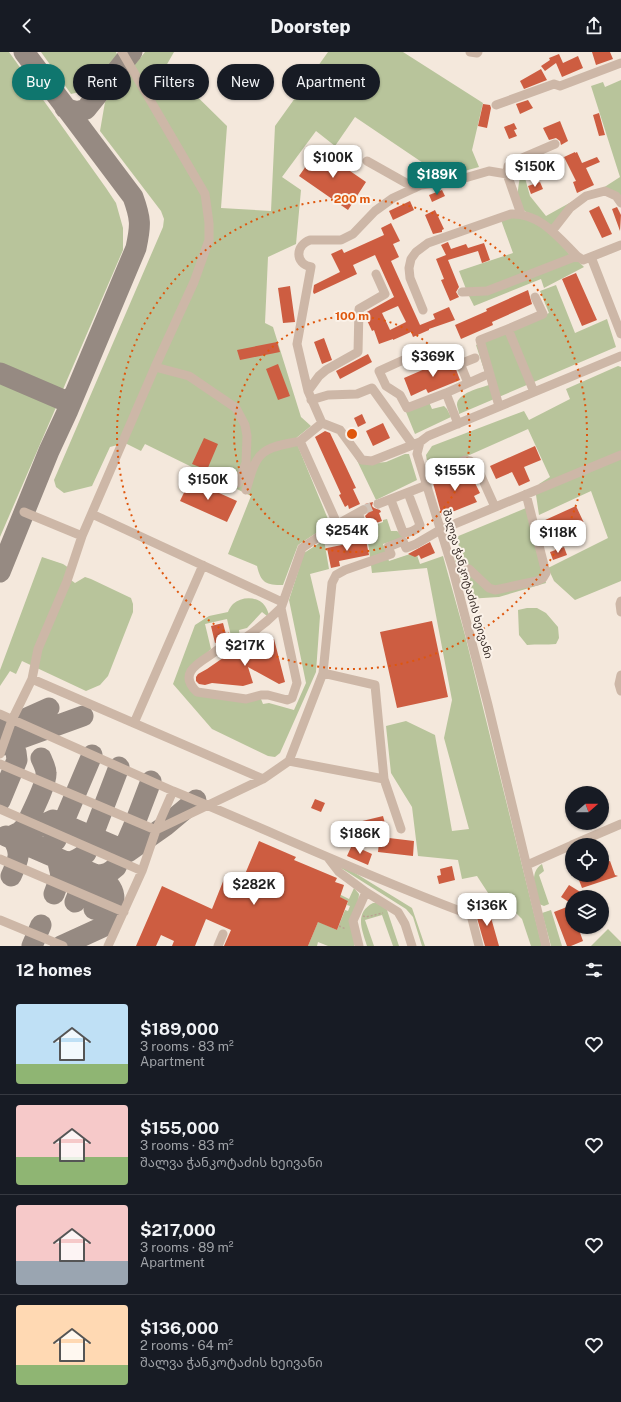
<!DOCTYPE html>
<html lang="en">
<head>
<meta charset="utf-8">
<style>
	body { margin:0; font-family:"Public Sans","Noto Sans Georgian",sans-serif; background:#20242c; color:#f1f3f6; height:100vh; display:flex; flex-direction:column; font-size:15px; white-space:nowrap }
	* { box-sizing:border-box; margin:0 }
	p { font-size:13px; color:#9ea1a6 }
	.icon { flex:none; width:22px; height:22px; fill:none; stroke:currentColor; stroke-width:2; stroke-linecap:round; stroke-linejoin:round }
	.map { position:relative; height:894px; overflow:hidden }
	.drawer { display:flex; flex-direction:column; background:#171b24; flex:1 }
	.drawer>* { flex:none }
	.banner { position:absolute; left:12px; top:12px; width:400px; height:36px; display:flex; gap:8px }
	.needle { width:26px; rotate:70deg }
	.controls { position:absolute; left:565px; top:734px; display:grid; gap:8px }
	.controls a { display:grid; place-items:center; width:44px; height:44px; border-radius:50%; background:#171b24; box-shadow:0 1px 3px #0004; font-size:20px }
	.price { position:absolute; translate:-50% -34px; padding:0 9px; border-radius:8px; background:#fff; color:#222; font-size:13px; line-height:26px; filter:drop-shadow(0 1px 2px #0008) }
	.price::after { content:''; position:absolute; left:50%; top:24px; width:12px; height:9px; margin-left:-6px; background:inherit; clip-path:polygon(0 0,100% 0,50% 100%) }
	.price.active { background:#0f766e; color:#fff }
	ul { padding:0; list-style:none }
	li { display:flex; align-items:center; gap:12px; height:100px; padding:0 16px }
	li+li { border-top:1px solid #363941 }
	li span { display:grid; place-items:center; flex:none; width:112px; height:80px; border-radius:4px; color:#555 }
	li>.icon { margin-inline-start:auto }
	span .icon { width:48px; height:48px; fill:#fffc; stroke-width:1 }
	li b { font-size:17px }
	h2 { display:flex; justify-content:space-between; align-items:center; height:48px; padding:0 16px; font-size:17px }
	.chip { padding:0 14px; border-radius:18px; background:#171b24; box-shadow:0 1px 3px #0004; font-size:14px; line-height:36px }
	.chip.active { background:#0f766e; color:#fff }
	header { display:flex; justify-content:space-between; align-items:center; height:52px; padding:0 16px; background:#171b24; font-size:18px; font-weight:800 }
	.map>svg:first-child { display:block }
	.green { fill:#b8c49b; fill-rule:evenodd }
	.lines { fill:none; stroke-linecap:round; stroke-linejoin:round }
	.taxiway { stroke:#968a82; stroke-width:21 }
	.building { fill:#cd5d41; fill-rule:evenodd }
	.minor-tunnel { stroke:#cfc3b8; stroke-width:9; stroke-dasharray:9 4.5; stroke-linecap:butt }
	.path { stroke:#b9a191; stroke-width:1.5; stroke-dasharray:2 2; stroke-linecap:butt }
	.minor { stroke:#cdb7a7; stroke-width:9 }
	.ring { fill:none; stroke:#df570d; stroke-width:2; stroke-dasharray:2 4 }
	.labels { text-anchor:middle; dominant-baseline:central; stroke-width:4; stroke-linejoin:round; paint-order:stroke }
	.street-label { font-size:11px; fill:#392d28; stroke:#fbf2e9 }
	.centre { fill:#df570d; stroke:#fbf2e9; stroke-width:2 }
	.ring-label { font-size:12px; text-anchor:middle; font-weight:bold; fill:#df570d; stroke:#fbf2e9; stroke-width:4; stroke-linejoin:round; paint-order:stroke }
</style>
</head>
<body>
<header><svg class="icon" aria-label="back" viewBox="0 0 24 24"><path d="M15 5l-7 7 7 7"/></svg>Doorstep<svg class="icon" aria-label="share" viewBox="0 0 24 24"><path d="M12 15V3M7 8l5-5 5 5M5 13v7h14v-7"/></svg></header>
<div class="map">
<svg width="621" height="894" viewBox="0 0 621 894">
	<rect width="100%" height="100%" fill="#f4e8dc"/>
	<!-- green -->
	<path class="green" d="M0,0H9L106,136L116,151L123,176V198L61,342L0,315Z
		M41,0H116L118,4L92,37L71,42Z
		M145,0H174L166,14L227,74L221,156L271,159L275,74L328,0H403L483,51L472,98L479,115L435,127L429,115L355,65L335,94L316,79L282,125L301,138L296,192L268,205L265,271L273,275L301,365L311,374L295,387L330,472L298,493L283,533C266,533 261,531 257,514L228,502L251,444L145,392L141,399L125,391L110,395L92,434L64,441L56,435L54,428L163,175L164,167L161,159L100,79L105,50Z
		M621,28V146L603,136L620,125L591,34L603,30L605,35Z
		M522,115L530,144L546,164L573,149L551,174C543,169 534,165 526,160C512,150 520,129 522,115Z
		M515,164L544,174L573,206L489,236L466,237L459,219L513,201L501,168Z
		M576,207L584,215L544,236L541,227L474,254L469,244Z
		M556,233L575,281L607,267L616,295L459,362C459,359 457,355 457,353C457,341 480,336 489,333L476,293L549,261L540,239Z
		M618,314L621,315V529L575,548L554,529L548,516L608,486L591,439L539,463L536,443L539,432L550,425L528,377L429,421L426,403L432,394L524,359L529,368L570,347L566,337Z
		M0,328L57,353L0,485Z
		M429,350L432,357L444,354L447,357L451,365L415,382L406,360Z
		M351,396L366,412L386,410L405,402H409L417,428L376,448Z
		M526,456L546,531L499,545L467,547L452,498L459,494L456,485Z
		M387,467L391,479H397L405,485L383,492L389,509L416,500L420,512L443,504L465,583L542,894H531L522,867L515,860L507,842L492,847L477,824L462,827L458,808L418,804L412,755L391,721L386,674L406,669L435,683L452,779L469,777L444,686L452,648L427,516L372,521L367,482L364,470L367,469L370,475L383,470V468Z
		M324,488L329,517L310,522L320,564L316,620L280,701L275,705L268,704L212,677L173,632L195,573L209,564L228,560C229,557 231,554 233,552C242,544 258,544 265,554C267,557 268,560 269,563L267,564L262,560L247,576L239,578L240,586L232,588L227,567L205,572L211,597L188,620L197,639L261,647L263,652L269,651L294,658L306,631L289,548L304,501Z
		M42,505L63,512L69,516L71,528L75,531L85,525L91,527L131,546L133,552V560L108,624L100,633L86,639L22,609L16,622L10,619L0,634V618Z
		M527,556H537L546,561L558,575L559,586L556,592C546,593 537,592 527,593L519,583L518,558Z
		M542,812L544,819L539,823L549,852L544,854L539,852C536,839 528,821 542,812Z
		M342,813L412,856L425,894H422L413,865L406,857L341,816Z
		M354,836L359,842L354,894H328L318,890L317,894H308L331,838L349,847ZM335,843L348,849L347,853L350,854L348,859L345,858L337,878L324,872Z
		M373,851H379L387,858L399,894H393L382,863L365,868L374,894H367C362,878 354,861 373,851Z
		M551,858L562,894H551L542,861Z
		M608,877L621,890V894H591Z"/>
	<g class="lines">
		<!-- taxiway -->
		<path class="taxiway" d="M65,56C73,59 78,61 86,57L132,0
			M0,321L63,348H68L73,344
			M0,520L49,399L68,358L136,196C141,173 141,167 133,145L24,0
			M0,678L49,656
			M0,694L83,664
			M0,749L17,708L16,700L12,694
			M14,783L20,780L25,775C30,764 47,732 46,721C46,716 43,711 41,706
			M6,784L96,823C121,837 115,850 107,873L61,894
			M34,796C44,796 49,795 56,788L92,703
			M67,811C75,809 80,807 86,801L119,715
			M72,813C82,825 81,836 75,850
			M96,823C105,823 110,821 116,815L135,771L151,729
			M11,824C18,808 22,802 13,787L53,768L128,800L165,774L196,748
			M54,842L61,823L57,806
			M94,857L100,839L97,825
			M32,894L41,873"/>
	</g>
	<!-- building -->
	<path class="building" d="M592,0H610L613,7L596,13Z
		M559,2L563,11L578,4L583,16L562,25L556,11L545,19L541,14L550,8L549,6Z
		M541,17L547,28L524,37L520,29Z
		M528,48L533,56L520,62L516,52Z
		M483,52L490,53L491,56L487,76L478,74Z
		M599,61L605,83L599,84L593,63Z
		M560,69L568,89L561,93L560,89L556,86L549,88L543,76Z
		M514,71L517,77L514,78L517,84L509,87L504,75Z
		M318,97L366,130L348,158L299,124Z
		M575,100V101L577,100L582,111L597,105L600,110L586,116L594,133L577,141L573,130L576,129L564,105Z
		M537,106L539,111L532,114V115L523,118L521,113Z
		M540,130L543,137L531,142L528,134Z
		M442,138L445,144L432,150L429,143Z
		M410,149L414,158L393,168L389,159Z
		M599,154L612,182L602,186L589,159Z
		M617,155L621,163L620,179L612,157Z
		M435,158L444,177L442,178V180L433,182L425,163Z
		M391,171L400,189L393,192L399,205L391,209L420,273L435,267L433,262L449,255L455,268L429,277V278L413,285L411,280L393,288V287L379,292L374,278L372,279L365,264V261L394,245L375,203L353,213L357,222L314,242L313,240L314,233L340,220L331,202L342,197L344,201L384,183L381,176ZM398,254L406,270L390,278L382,261Z
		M448,190L451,197L466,192L468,196L484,191L490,208L482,211L478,199L448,208L459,235L456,240L459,245L450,249L441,228L444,227L436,207L446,203L441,193Z
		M576,221L597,268L582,274L562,227Z
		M290,234L295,270L283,271L278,236Z
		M528,238L532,252L492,270L493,273L461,287L455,273L487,259L486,257Z
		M324,286L332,308L322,312L314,290Z
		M277,290L280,300L240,308L237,298Z
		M368,302L372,310L340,327L336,319Z
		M452,307L460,328L428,341L426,337L411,344L404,326L434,313Z
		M278,312L290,344L278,348L266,317Z
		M362,362L366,371L358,375L354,366Z
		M383,371L390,386L373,394L366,379Z
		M325,379L330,381L356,436L353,437L360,452L349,457L348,453L345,455L339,443L341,442L315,385Z
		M204,386L218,392L207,418L192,412Z
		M535,394L541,408L524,415L530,429L519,434L512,420L496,427L490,414Z
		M462,416L463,418L466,419L471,430L474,429L480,441L474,444L477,450L442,464L433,431L441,427V425Z
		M190,428L237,449L227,470L180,449Z
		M373,450L372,454L374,456L380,458L381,460L379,461L382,469L370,473L365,464L368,461L369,458L368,455L365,452Z
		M576,454L584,471L551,486L543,469Z
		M366,488L369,503L339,509L340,514L331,516L327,496Z
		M430,490L435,501L421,507L419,503L415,505L408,502Z
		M564,495L567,503L553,508L550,500Z
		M432,569L448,645L397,656L380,580Z
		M223,571L227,586L215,591L211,574Z
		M274,587L285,630L279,632L248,615L253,631L243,634L212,631L205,633L199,632L196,629V625L198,622L207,617L233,599L243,596L247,611L260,591Z
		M315,747L325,751L321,760L311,756Z
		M383,764L389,786L414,789L413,804L378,800L380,780L353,787L350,772Z
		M259,789L296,805L294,808L337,826L335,830L344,833L340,845L348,849L337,878L318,870L308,894H224L231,878L206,867L195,894H172L174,889L161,883L156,894H136L162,834L212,857L224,827L240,834Z
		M352,793L372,802L368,813L347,804Z
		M610,809L615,823L618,824L582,836L577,823H602V811Z
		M452,814L455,828L439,832L437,824L441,823L440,817Z
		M569,833L582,841L579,845H572V852L561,845Z
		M572,853V875H578L583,889L571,894H567L554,860Z
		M488,855L499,894H485L475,859Z"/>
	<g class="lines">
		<!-- minor-tunnel -->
		<path class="minor-tunnel" d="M363,458L378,452"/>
		<!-- path -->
		<path class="path" d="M363,864L366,865L383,861
			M339,874L346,877"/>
		<!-- minor -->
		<path class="minor" d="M470,0L477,1L478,0
			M496,53L554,32L560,34L621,11
			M367,109L415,136
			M507,122L489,119L458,128L421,133L393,146L375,159L353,182L341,188H310C296,193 294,211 311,215L297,292L308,339L322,371L340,378L362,408L372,409L420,390L428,384L621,304
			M521,162L507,122L508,114L513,110L555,92
			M552,179L570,156L586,144L605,139L616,144L621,151
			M591,205L621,282
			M462,240L487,239L577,204
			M423,258L410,226L409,216L411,207L416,200L428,191L511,162C540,161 558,185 577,204L583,208L621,193
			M508,277L543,262L535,245
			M460,312L475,306
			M155,315L189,324L236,356L245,373L247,384L246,411L238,431
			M308,339L319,324L326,318L358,300L359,257L385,242L376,222
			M446,341L484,324
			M311,348L328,343L357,342L372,336L413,393
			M499,354L480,288L508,277L534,340
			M322,371L300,389L335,467
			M458,372L446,341L407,356L400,343L386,334L379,319L421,300L435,307L455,299L468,331
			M420,390L417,402L453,518L488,653L546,894
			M425,426L465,408L470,409L477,415L495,455
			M246,438C250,426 253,409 263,401C272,393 288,392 300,389
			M391,448L403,480C408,482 417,478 420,473L408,441
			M378,452L427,433
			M24,460L82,484
			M92,462L282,550
			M328,478L330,482L335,486L360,481L361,476L359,461
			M453,518L463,516L469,517L489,536L495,538L537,529L543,526L546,521L526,442
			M621,549L620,552L621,560
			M281,556C270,567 258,577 245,586C239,590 231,590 224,593C219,596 214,601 209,604C195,613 179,623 197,640L246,647L261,643H268L287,648L292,646L297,631L281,556L302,496L336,473L363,458
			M621,623L619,632L621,639
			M32,627L38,597L67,529L82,484L155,315L194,230L209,188V171L205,142L122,0
			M0,662L173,739L156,778L142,819L108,894
			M134,671L203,513
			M0,702L12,668L32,627L263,727
			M289,709L384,727L375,633L323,621
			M0,712L156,778L263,727L289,709L323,621L332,531L336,523L345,518L391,502L388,495L403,489L406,496L416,492L440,478L621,403
			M384,727L401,777
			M173,739C273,780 370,826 471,863L479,894
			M0,757L142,819
			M572,793L621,772
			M0,807L124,860
			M329,807L339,820L366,840L398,860L405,872L412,894
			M527,813L572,793
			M0,868L63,894
			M218,894L223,882
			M359,894L353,869L366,840"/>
	</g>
	<!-- distance rings -->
	<g class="ring">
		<circle cx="352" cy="382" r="118"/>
		<circle cx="352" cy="382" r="235"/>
	</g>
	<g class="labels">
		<!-- street labels -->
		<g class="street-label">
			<text transform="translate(468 532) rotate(74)">შალვა ჭანკოტაძის ხეივანი</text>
		</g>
	</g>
	<circle cx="352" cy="382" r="6" class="centre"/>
	<g class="ring-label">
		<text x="352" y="151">200 m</text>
		<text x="352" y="268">100 m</text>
	</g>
</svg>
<div class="controls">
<a><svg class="needle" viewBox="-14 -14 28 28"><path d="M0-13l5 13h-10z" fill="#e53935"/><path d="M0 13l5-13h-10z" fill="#9ea1a6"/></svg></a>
<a><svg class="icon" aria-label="locate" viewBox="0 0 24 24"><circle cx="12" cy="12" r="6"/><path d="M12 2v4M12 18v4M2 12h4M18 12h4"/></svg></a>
<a><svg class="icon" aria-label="layers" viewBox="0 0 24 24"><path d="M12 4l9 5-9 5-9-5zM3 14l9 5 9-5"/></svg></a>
</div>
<b class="price" style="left:333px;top:127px">$100K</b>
<b class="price" style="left:535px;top:136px">$150K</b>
<b class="price active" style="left:437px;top:144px">$189K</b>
<b class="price" style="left:433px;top:326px">$369K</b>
<b class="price" style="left:455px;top:440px">$155K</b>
<b class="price" style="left:208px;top:449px">$150K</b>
<b class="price" style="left:347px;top:500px">$254K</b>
<b class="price" style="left:558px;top:502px">$118K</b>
<b class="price" style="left:245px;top:615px">$217K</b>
<b class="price" style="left:360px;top:803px">$186K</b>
<b class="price" style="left:254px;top:854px">$282K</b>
<b class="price" style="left:487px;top:875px">$136K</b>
<div class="banner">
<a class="chip active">Buy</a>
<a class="chip">Rent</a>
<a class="chip">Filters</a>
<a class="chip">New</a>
<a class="chip">Apartment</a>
</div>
</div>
<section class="drawer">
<h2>12 homes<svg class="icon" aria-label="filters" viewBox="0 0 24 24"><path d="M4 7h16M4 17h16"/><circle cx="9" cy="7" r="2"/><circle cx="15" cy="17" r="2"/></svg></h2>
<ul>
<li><span style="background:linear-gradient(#bfe0f5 75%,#8fb573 0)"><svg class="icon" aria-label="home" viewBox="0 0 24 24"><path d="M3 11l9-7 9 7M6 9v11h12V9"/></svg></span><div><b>$189,000</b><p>3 rooms · 83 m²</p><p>Apartment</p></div><svg class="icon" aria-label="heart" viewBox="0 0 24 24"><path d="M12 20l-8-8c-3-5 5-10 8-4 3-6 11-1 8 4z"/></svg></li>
<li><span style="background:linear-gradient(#f6c9c9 65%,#8fb573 0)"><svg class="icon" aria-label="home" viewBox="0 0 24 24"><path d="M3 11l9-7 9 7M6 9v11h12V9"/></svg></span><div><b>$155,000</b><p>3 rooms · 83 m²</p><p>შალვა ჭანკოტაძის ხეივანი</p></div><svg class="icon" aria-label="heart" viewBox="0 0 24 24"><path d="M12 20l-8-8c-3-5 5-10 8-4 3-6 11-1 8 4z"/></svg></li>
<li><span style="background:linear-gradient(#f6c9c9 70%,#9aa5b1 0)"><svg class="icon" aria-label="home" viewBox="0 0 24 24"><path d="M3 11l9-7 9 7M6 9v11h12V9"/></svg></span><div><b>$217,000</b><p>3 rooms · 89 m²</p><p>Apartment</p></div><svg class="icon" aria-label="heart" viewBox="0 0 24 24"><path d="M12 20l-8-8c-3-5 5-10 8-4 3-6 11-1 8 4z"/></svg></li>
<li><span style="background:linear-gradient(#ffd9b3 75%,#8fb573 0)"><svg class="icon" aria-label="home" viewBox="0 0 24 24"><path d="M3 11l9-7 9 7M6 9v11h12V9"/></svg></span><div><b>$136,000</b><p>2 rooms · 64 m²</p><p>შალვა ჭანკოტაძის ხეივანი</p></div><svg class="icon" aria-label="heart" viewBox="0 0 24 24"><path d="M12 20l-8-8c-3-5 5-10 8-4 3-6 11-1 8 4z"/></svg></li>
</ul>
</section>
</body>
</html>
